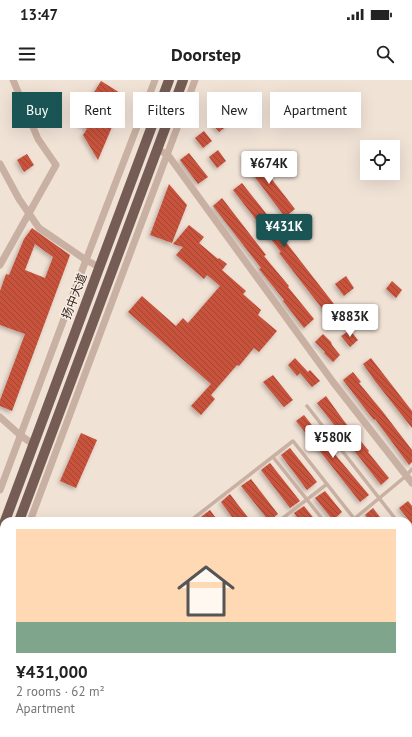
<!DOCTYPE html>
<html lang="en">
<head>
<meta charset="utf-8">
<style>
	body { margin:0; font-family:"PT Sans","Noto Sans SC",sans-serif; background:#f2f2f2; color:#222; height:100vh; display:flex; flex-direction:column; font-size:15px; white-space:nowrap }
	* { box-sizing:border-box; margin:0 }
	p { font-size:13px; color:#767676 }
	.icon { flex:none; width:22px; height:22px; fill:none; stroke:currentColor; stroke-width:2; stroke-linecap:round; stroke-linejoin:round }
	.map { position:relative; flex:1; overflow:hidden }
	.details { position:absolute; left:0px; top:437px; width:412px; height:220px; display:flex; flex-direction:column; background:#fff; border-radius:12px 12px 0 0; box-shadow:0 4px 16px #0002 }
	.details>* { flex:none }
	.hud { position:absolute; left:12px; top:12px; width:388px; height:36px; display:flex; gap:8px }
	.fabs { position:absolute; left:360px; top:60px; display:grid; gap:8px }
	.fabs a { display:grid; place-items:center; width:40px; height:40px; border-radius:0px; background:#fff; box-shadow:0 4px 16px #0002; font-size:20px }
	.price { position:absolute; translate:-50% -34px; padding:0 9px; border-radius:4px; background:#fff; color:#222; font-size:13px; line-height:26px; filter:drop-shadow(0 1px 2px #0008) }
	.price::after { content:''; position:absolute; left:50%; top:24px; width:12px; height:9px; margin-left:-6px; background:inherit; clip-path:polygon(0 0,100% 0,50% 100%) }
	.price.on { background:#1a5454; color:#fff }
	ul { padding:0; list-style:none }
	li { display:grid; align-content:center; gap:8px; height:212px; padding:0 16px }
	li span { display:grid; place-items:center; height:124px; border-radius:0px; color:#555 }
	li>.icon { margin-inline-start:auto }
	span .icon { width:72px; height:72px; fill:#fffc; stroke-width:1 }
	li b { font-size:17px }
	.chip { padding:0 14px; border-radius:0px; background:#fff; box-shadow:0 4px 16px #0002; font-size:14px; line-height:36px }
	.chip.on { background:#1a5454; color:#fff }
	.status { display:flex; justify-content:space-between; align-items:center; height:28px; padding:0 20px; background:#fff; direction:ltr }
	.status svg { height:11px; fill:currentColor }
	header { display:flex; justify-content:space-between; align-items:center; height:52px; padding:0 16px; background:#fff; font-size:18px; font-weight:700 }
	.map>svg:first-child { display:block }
	.building { fill:url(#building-back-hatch); fill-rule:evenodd; filter:url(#shadow) }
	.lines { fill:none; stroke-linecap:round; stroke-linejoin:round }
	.lane { stroke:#c8b0a2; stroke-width:3.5 }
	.street { stroke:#c8b0a2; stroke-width:7 }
	.primary { stroke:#755d55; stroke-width:10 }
	.labels { text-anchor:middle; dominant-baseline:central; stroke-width:3; stroke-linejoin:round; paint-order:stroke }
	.street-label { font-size:12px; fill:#332825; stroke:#f9ece2 }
</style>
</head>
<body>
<div class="status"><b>13:47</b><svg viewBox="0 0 49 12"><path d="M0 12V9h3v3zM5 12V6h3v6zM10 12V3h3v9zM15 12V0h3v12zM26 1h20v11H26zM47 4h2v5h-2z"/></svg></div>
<header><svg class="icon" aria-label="menu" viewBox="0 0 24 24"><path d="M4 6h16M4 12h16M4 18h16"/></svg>Doorstep<svg class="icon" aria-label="search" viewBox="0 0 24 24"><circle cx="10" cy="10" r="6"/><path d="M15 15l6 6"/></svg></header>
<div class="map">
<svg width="412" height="657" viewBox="0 0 412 657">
	<defs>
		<pattern id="building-back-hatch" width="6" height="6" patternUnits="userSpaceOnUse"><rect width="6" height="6" fill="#c8533d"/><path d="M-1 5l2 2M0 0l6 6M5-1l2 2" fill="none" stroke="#a34533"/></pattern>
		<filter id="shadow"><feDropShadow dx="-2" dy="2" stdDeviation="2" flood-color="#0004"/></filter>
	</defs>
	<rect width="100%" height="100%" fill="#f1e2d6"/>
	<!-- building -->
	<path class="building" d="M101,1L125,16L98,80L83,55L87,49L76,42Z
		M219,34L228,45L219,52L210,41Z
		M204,51L212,61L203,68L195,58Z
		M218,70L226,81L217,88L209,77Z
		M253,72L262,83L260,84L295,129L285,137L254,96L256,95L244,80Z
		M189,73L208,97L198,104L180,80Z
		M27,74L34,85L24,92L17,80Z
		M242,103L287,160L285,161L334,224L324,231L279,173L281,172L233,110Z
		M169,104L187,125L172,163L150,155Z
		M222,118L266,175L264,176L289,206L288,207L314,239L304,248L283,221L284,220L259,189L261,188L213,126Z
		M189,145L204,157L199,163L218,179L219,178L227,184L222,190L246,211L243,214L261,230L258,235L277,251L259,272L254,268L239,286L237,285L211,315L215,319L201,335L191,326L211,304L128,232L142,216L176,246L183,238L188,243L220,206L207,195L204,199L176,175L183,167L173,164Z
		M32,148L70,175L12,331L0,326V320L25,254L0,245V211L6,194L9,195L24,159ZM35,164L53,177L45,198L25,190Z
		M346,196L354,208L344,216L335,204Z
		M392,201L402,210L396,218L386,209Z
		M350,250L358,260L350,267L341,256Z
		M323,254L331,262L332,265L340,275L333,282L324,273L325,272L315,262Z
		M295,278L308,292L310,290L320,301L312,307L300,293L297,296L288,285Z
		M371,278L412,331V348L375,301L363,284Z
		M353,292L361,302L359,303L383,332L412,370V382L409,385L375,339L374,340L366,330L343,300Z
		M273,295L293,320L284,327L263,302Z
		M326,316L344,341L369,371L368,372L389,398L381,405L317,323Z
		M304,335L338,378L369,415L360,422L296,341Z
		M81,353L97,360L76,408L60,401Z
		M290,368L317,402L307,410L281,375Z
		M270,383L300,421L290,428L261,390Z
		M251,399L278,434L269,441L241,406Z
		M325,411L342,432L333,440L315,418Z
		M230,414L239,426L251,441H235L221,422Z
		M408,421L412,426V444L399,428Z
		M304,426L316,441H300L294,433Z
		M373,428L383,441H370L365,435Z
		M210,430L218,441H203L201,437Z"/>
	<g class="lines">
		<!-- lane -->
		<path class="lane" d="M307,326L397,441
			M273,377L324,441
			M354,439L406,396L412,389
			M190,441L293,361L356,441
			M279,441L327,404
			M408,456L412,461
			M408,507L412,512
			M408,548L412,553
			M408,558L412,555
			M408,624L412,621
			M262,653L266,657
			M142,657L147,653
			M281,657L286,653
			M367,657L372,653"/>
		<!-- street -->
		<path class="street" d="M157,69L168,75L333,302L412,403
			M0,84L19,119L39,148L86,180L99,187
			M0,185L56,85L38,59L13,0
			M0,337L20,355L33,364
			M0,410L86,180L155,0
			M30,441L195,0
			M0,522L4,511
			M0,614L4,615
			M109,653L121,657"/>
		<!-- primary -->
		<path class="primary" d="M5,441L169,0
			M19,441L183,0
			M0,454L4,443
			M0,491L4,480"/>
	</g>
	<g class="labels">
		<!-- street labels -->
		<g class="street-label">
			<text transform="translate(74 216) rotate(-69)">扬中大道</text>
		</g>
	</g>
</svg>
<div class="fabs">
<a><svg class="icon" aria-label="locate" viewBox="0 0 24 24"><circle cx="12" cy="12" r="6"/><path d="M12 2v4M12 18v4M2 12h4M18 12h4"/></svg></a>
</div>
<b class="price" style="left:269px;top:105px">¥674K</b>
<b class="price on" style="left:284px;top:168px">¥431K</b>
<b class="price" style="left:350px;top:258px">¥883K</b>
<b class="price" style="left:333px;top:379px">¥580K</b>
<div class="hud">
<a class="chip on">Buy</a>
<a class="chip">Rent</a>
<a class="chip">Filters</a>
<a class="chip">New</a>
<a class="chip">Apartment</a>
</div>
<section class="details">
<ul>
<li><span style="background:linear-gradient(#ffd9b3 75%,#7fa58c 0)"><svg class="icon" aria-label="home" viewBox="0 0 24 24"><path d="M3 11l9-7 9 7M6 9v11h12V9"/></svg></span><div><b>¥431,000</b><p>2 rooms · 62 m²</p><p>Apartment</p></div></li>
</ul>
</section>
</div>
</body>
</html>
